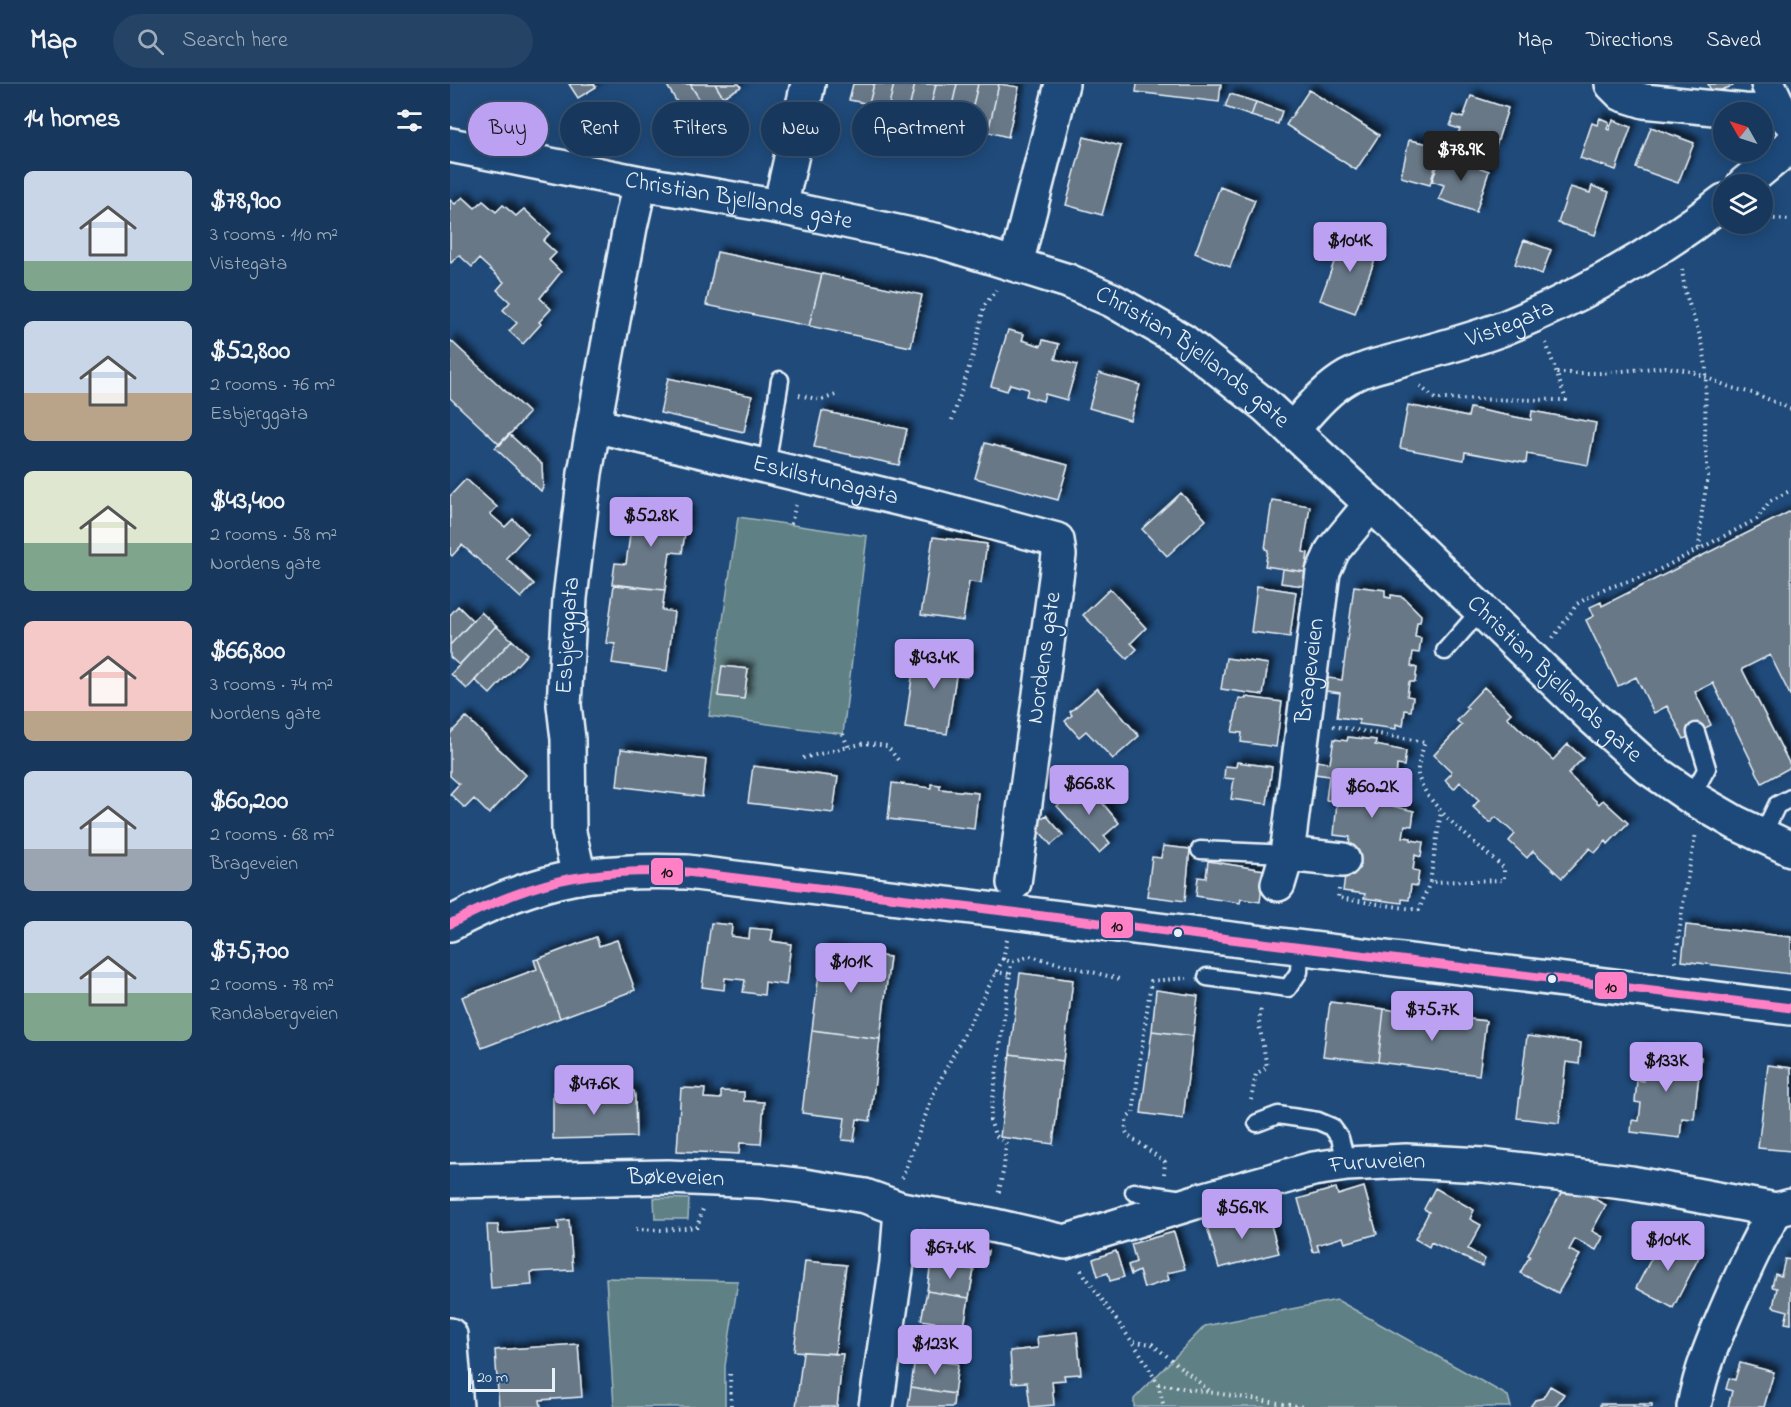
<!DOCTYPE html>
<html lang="en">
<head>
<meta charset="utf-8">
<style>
	body { margin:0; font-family:"Indie Flower",sans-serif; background:#244365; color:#f1f3f6; height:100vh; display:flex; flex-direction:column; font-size:22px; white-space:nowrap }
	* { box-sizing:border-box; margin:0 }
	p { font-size:20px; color:#9eacbb }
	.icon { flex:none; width:33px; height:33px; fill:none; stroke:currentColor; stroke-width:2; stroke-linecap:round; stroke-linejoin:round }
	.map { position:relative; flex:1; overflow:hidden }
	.side { display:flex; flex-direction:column; background:#17385c; width:450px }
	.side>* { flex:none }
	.banner { position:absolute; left:18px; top:18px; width:570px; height:54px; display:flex; gap:12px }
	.needle { width:39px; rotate:309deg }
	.tools { position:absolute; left:1263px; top:18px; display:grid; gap:12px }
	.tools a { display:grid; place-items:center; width:60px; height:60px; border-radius:50%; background:#17385c; box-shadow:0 3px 15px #0003,0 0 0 2px #365272; font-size:30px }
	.scale { position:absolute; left:18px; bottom:15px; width:87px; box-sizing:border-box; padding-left:6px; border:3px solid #e8f1f8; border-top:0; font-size:16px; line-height:21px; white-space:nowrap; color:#e8f1f8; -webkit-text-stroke:4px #1f4a7a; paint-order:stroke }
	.price { position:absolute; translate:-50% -51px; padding:0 14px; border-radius:6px; background:#bca0f2; color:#111; font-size:20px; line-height:39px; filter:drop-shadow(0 2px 3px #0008) }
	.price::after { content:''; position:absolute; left:50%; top:36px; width:18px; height:14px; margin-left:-9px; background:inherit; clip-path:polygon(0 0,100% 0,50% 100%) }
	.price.current { background:#222; color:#fff }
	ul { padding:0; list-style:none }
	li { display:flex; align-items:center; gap:18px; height:150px; padding:0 24px }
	li span { display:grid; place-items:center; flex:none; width:168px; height:120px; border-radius:9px; color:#555 }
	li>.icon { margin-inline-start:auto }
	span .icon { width:72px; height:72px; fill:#fffc; stroke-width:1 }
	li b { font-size:26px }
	h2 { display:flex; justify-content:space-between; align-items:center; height:72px; padding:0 24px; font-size:26px }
	.tag { padding:0 21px; border-radius:27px; background:#17385c; box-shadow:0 3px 15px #0003,0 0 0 2px #365272; font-size:21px; line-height:54px }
	.tag.current { background:#bca0f2; color:#111 }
	header { display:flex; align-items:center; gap:36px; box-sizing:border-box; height:84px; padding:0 30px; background:#17385c; border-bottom:2px solid #365272 }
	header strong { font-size:28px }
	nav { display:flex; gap:33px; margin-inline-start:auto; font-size:21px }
	.search { width:420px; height:54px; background:#244365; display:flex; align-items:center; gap:15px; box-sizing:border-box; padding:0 21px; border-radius:33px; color:#9eacbb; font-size:22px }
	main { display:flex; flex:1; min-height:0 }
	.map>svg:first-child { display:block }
	.green { fill:#5f8084; stroke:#a4b8be; stroke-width:1.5 }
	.building { fill:#687887; stroke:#e8f1f8; stroke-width:1.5; filter:url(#shadow) }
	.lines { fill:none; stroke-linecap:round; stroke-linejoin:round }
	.lane-casing { stroke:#e8f1f8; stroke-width:21 }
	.street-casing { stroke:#e8f1f8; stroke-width:38 }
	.secondary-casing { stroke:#e8f1f8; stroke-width:38 }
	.path { stroke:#e8f1f8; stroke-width:4; stroke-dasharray:1.5 4.5; stroke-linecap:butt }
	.lane { stroke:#1f4a7a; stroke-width:16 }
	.street { stroke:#1f4a7a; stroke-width:33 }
	.secondary { stroke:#1f4a7a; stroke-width:33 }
	.bus-1-casing { stroke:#1f4a7a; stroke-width:14 }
	.bus-1 { stroke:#ff80c5; stroke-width:9 }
	.bus-dot { fill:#e8f1f8; stroke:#1f4a7a; stroke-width:2 }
	.labels { text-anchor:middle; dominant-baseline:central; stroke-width:4.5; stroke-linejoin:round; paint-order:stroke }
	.street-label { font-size:24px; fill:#e8f1f8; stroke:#1f4a7a }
	.line-badge { stroke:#1f4a7a; stroke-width:2 }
	.pale-badge-label { font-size:16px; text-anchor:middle; font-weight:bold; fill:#111 }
</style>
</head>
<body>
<header>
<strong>Map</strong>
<div class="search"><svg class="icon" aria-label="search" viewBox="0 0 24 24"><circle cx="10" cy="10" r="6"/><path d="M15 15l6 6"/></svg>Search here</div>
<nav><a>Map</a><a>Directions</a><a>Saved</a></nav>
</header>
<main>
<section class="side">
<h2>14 homes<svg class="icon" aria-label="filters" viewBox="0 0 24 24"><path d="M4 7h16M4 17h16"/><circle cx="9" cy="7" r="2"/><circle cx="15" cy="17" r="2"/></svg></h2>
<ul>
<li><span style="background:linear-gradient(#c9d6e8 75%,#7fa58c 0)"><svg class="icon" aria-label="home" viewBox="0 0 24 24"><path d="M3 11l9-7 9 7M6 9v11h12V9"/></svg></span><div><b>$78,900</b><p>3 rooms · 110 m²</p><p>Vistegata</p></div></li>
<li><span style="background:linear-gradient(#c9d6e8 60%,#b9a48a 0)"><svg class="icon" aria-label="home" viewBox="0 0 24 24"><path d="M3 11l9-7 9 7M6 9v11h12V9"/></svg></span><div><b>$52,800</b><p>2 rooms · 76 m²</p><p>Esbjerggata</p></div></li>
<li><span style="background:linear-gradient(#dfe7d0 60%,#7fa58c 0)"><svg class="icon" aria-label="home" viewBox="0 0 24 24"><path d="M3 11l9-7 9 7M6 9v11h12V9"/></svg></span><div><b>$43,400</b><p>2 rooms · 58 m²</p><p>Nordens gate</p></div></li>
<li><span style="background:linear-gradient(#f6c9c9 75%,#b9a48a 0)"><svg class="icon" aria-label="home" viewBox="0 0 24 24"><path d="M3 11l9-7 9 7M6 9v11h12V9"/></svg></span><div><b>$66,800</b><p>3 rooms · 74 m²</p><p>Nordens gate</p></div></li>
<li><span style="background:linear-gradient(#c9d6e8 65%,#9aa5b1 0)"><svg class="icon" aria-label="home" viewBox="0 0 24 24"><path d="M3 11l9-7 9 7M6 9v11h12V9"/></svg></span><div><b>$60,200</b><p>2 rooms · 68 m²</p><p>Brageveien</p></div></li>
<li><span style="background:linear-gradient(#c9d6e8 60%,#7fa58c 0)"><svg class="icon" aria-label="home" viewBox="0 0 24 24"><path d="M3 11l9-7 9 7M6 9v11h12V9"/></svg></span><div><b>$75,700</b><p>2 rooms · 78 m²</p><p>Randabergveien</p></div></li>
</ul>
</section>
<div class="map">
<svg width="1341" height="1323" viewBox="0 0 1341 1323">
	<defs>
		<filter id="shadow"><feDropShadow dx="5.5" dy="-5.5" stdDeviation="3" flood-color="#0009"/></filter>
	</defs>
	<rect width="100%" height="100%" fill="#1f4a7a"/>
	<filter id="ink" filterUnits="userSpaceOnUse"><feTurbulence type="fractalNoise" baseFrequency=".0167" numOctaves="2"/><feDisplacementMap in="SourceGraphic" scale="12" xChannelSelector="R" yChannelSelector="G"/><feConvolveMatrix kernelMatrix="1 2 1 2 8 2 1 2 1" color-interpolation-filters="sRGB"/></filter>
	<g filter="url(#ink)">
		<!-- green -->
		<path class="green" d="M288,433L417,452L393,650L259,632Z
			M204,1114L239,1115L238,1135H205Z
			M156,1194L288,1197L275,1282V1323H164Z
			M887,1216L1058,1312L1061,1323H684V1315L755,1242Z"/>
		<!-- building -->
		<path class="building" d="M119,0H144L146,3L128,14Z
			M216,0H240L255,24L237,35Z
			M240,0H265L273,13L255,24Z
			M265,0H289L291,3L273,13Z
			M403,0H424L419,20L399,16Z
			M424,0H444L438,25L419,20Z
			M444,0H465L458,29L438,25Z
			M465,0H486L478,34L458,29Z
			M486,0H507L498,39L478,34Z
			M507,0H528L518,43L498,39Z
			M528,0H549L538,48L518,43Z
			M549,0L569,3L558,53L538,48Z
			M687,0H771L769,18L686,8Z
			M1258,0H1283V2L1262,9Z
			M859,6L929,51L906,86L836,41Z
			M780,10L806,18L801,32L775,23Z
			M1021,12L1058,24L1045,65L1026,59V61L1016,58L1017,55L1007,52L1010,45L1000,42L1004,31L1013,34Z
			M806,18L832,27L828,40L801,32Z
			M1150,34L1159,38L1157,45L1159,46L1163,36L1181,43L1166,86L1130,74L1142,39L1147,41Z
			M1201,43L1244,59L1228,99L1186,84Z
			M634,53L671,62L652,131L616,121Z
			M959,56L991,62L980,101L951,93Z
			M991,71L1012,78V75L1023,79L1022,81L1039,87L1026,128L989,115L994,101L982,97Z
			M1142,102L1159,108L1145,151L1108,139L1120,103L1140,109Z
			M770,103L805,116L780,183L745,169Z
			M13,113L25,124L33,117L46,128L53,121L66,132L74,125L100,149L93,157L106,169L99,176L111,188L90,214L101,225L89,238L91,240L73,260L59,247L67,239L53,226L60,218L47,206L54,198L29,175L22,183L9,171L1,179L0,178V116L5,120Z
			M895,149L930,162L905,229L870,216Z
			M1074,156L1101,166L1092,190L1065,180Z
			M267,168L372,190L359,242L256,221Z
			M372,190L472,211L461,263L359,242Z
			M558,246L574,250L572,256L591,262L593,256L609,260L605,275L627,281L617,316L595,310L593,317L576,312L578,305L560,300L557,307L541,302Z
			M0,256L79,329L50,361L0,314Z
			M649,289L690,301L680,336L639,324Z
			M218,294L302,312L294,348L210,329Z
			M958,321L1018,333L1020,324L1081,336L1082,327L1146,339L1138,381L1077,370L1076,379L1015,368L1014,376L950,364Z
			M372,327L457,345L449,381L364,363Z
			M59,350L92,380L93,404L91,407L45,364Z
			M535,359L618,381L608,416L525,394Z
			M16,395L47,423L40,430L55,443L63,435L78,450L56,474L84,500L71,514L12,461L2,472L0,470V412Z
			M731,409L756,436L717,472L692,445Z
			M822,416L860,422L853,468L858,469L855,488L815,482L818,466L815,465Z
			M184,422L223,428L227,425L235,426L238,429L232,469L220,468L215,506L162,500L165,479L176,480Z
			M1341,427V613L1320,571L1292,585L1341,683L1312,699L1263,599L1245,608L1261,641L1234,655L1217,622L1204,629L1186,593L1168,602L1136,536L1144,532L1140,523L1151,518L1152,522Z
			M483,453L537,460L531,499L519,498L513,537L471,531Z
			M833,485L855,488L853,502L831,499Z
			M164,501L215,506L212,526L224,528L217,587L162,579L165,560L156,559Z
			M807,502L846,508L840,553L801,548Z
			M904,502L935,506V513L941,514V511L953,513L971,531L970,538H967L965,553L971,554L969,569L963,568L961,582L967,584L965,598H959L957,612L963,613L961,627L955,626L953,642L946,640V645L909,640V636L887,633L890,609L876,607L878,594L892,596Z
			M660,505L696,544L681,559L687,565L677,575L633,531Z
			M8,522L23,537L0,561V531Z
			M31,528L46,542L9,581L0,573V561Z
			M46,542L62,556L17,605L1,590Z
			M62,556L77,570L40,610L25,596Z
			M466,565L520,573L517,593L506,592L497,650L455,644Z
			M776,574L818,580L813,611L771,605Z
			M272,582L298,585L294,615L268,612Z
			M1034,603L1061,629L1057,633L1103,676L1118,660L1133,674L1118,690L1149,720L1153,716L1178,739L1158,760L1156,757L1145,769L1140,764L1112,794L1083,767L1077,774L1059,757L1065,750L1046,733L1040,739L1023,723L1029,716L1010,698L1004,705L995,696L1001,690V687L984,671L1012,641L1007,637L1018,625L1015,623Z
			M647,604L689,652L663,675L636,647L629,653L615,637L622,631L620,628Z
			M796,613L832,618L826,663L791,658L792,649L782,648L789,614L796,615Z
			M16,633L76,691L39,730L24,715L15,724L0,710L9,700L0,692V650Z
			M898,653L926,656L925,661L956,667L954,682L947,681L946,695L952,696L950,710H944L942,722L964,727L962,742L955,741L953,753L961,754V756L973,758L971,773L965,771L963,786L969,787L967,802L961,801L959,816L952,815V819L914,814L915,810L893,807L900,753L884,751L887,717L876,716L879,692L865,690L866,677L880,679L884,655L897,657Z
			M171,665L256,676L252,713L167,702Z
			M787,678L822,683L817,720L781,715L784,695L774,694L775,682L786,683Z
			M303,682L388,693L383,729L298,719Z
			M635,698L669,739L654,752L660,759L649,769L607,722Z
			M442,699L481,704V700L490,701V705L528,709L524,745L438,735Z
			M596,731L613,751L601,761L584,741Z
			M713,762L740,765L735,817L697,812L702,773L711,774Z
			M758,777L814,786L810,818L791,815L790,819L746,812L748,793L756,794Z
			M261,839L282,841L281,852L299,855L300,844L323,846L321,857L341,860L336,901L315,898L314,911L293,908L295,896L275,894L274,906L252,903Z
			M1236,841L1341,853V890L1232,877Z
			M146,853L149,862L167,856L185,906L110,934L88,875Z
			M372,865L440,873L430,955L362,946Z
			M88,875L110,934L32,964L12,913L87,885L84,876Z
			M570,889L623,896L613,977L560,970Z
			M706,906L748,912L743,952L702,947Z
			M880,918L934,925L928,978L873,972Z
			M934,925L1036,937L1029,991L928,978Z
			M362,946L430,955L420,1037L407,1035L404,1057L392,1056L395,1034L352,1029Z
			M702,947L743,952L733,1035L691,1029Z
			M1077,952L1131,959L1129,980L1116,978L1109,1039L1067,1034Z
			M1191,966L1251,973L1244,1035L1232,1034L1230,1054L1181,1048L1182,1036L1189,1037L1191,1019L1185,1018L1187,996L1194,997L1196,978L1189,977Z
			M560,970L613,977L603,1060L550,1053Z
			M1318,981L1341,984V1067L1308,1064Z
			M231,1004L255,1005L254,1014L271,1015V1007L294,1008V1017L314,1018L311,1060L290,1059L289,1070L227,1067Z
			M173,1006L184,1007L185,1012L186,1053L103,1055V1008H113V1013H133V1007H143L142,1012L145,1013V1007H155L154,1012H174Z
			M1116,1100L1156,1121L1142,1147L1153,1153L1146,1166L1125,1155L1119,1166L1130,1171L1108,1209L1070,1189L1080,1172L1078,1171Z
			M914,1103L927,1150L895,1159L893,1153L867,1161L869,1167L863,1168L848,1115L886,1104L888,1111Z
			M985,1104L1024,1126L1020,1135L1031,1141L1018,1165L1035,1175L1032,1182L981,1158L979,1163L965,1155L979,1128L974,1125Z
			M818,1131L829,1169L769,1184L756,1140L782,1132L785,1141Z
			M119,1136L123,1186L81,1188L82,1201L41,1204L37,1141H48L49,1150L109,1145L108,1137Z
			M724,1148L735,1185L717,1189L719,1196L694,1204L689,1187L681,1191L678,1181L686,1178L681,1160Z
			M1213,1152L1250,1171L1223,1224L1186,1204Z
			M510,1163L538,1167L535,1183L508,1178Z
			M666,1167L674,1193L660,1197L658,1189L648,1192L643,1175Z
			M1335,1175L1341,1176V1240L1335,1239L1338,1227L1323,1223L1327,1204L1322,1203L1325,1190L1331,1192Z
			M355,1177L396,1181L385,1270L344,1267Z
			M481,1178L524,1186L519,1214L477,1207Z
			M477,1207L519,1214L514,1243L471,1236Z
			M483,1243L512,1247L510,1262L481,1258Z
			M627,1248L631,1290L614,1291L615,1296L602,1297L604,1321L580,1323L577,1298L562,1299L560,1267L588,1264L587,1253Z
			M481,1258L510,1262L508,1277L479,1273Z
			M128,1260L132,1313L90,1316L91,1323H49L45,1266Z
			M353,1268L393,1270L387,1323H346Z
			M465,1274L508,1280L504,1310L461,1303Z
			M1290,1279L1324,1288L1314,1323H1278L1282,1307L1276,1305L1279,1294L1285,1296Z
			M1100,1302L1114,1310L1105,1323H1080L1085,1316L1093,1314Z
			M461,1303L504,1310L503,1323H458Z
			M1150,1320H1202V1323H1150Z"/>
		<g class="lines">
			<defs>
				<path id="lane" d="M316,383L330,296
					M995,567L1030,527
					M1241,713L1257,684L1246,648
					M1312,752L1327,721L1341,714
					M750,766L837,770
					M757,893L838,904L849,888L850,862
					M807,1039L828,1031L868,1037L882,1043L890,1054L897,1080
					M684,1108L726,1114L723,1120"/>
				<g id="street">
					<path d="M1162,0L1172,10L1194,17L1294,27L1331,28"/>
					<path d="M1318,0L1331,28L1341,38"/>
					<path id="s1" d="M0,61L190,99L330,123L489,157L618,197L662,216L733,257L816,322L921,420L1143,634L1199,684L1241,713L1286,739L1341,765"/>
					<path d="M1294,100L1341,61"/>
					<path d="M330,123L358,0"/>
					<path d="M566,180L612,0"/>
					<path id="s2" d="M144,341L476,421L607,456L609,471L606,494L564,799"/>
					<path id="s3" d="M842,346C859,327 875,306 898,293C914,284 931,281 949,276C984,266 1020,257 1054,244C1132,212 1207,169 1274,117"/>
					<path d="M837,770L893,776"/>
					<path id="s4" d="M129,793L119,748L118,655L114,621L120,514L135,389L180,143L190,99"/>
					<path id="s5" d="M828,800L837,770L873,488L883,466L921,420"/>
					<path id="s6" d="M0,1097L218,1093L311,1097L354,1102L415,1112L451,1125L541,1141L615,1158L752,1116L863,1085L897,1080L956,1077L1033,1081L1181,1099L1326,1126L1341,1122"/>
					<path d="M0,1251L6,1323"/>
					<path d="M426,1323L447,1179L451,1125"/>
					<path d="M1244,1323C1251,1283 1268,1246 1284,1209C1297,1181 1309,1152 1326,1126"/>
				</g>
				<path id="secondary" d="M0,840C34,822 71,806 108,797C150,787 195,787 237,788L1341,924"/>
			</defs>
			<!-- lane casing -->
			<use href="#lane" class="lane-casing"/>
			<!-- street casing -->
			<use href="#street" class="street-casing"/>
			<!-- secondary casing -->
			<use href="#secondary" class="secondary-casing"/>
			<!-- path -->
			<path class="path" d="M1312,134L1341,136
				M1232,185L1235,208L1252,258L1256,282L1255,356L1258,392L1252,427L1249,464
				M1107,289H1150L1215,283L1240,287L1282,304L1306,310L1341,325
				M970,302L985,315L1116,316L1096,259
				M349,311L371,316L386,311
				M502,336L525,265L534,222L546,206
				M341,440L346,420
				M1103,554L1127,520L1137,514L1154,505L1201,490L1307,435L1320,417L1341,406
				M883,642L975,658C972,668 967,681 968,690C973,720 1031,763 1054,784V796L980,798L991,728
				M393,650L398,663
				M353,674L415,659L437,662L448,676
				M889,805L888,814L969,826L980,798
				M557,856L553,875L561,878L580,872L673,896
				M1225,878L1235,807L1246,749
				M545,888L560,890L540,1036L545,1051L556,1060L554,1083L548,1112
				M560,890L561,878
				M801,1016L806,990L817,983L809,940L811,923
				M714,1090L715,1078L678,1051L675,1046L678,1033L683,1029L701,897L737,894
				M452,1094L485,1006L553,875
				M186,1145L212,1146L247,1143L253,1125
				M631,1186L690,1269L708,1300L714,1323
				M684,1258L702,1260L761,1308
				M280,1290L281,1323
				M708,1300L853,1323"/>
			<!-- lane -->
			<use href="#lane" class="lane"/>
			<!-- street -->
			<use href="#street" class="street"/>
			<!-- secondary -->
			<use href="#secondary" class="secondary"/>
			<defs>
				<path id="bus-1" d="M0,840C34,822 71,806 108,797C150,787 195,787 237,788L1341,924"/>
			</defs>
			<!-- bus-1 casing -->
			<use href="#bus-1" class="bus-1-casing"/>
			<!-- bus-1 -->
			<use href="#bus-1" class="bus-1"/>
		</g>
	</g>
	<!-- markers -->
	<g class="bus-dot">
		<circle cx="728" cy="849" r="5"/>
		<circle cx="1102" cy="895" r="5"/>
	</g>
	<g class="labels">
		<!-- street labels -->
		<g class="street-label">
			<text stroke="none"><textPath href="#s1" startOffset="294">Christian Bjellands gate</textPath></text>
			<text stroke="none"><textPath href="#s3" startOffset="248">Vistegata</textPath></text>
			<text stroke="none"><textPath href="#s1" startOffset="780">Christian Bjellands gate</textPath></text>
			<text stroke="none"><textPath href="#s2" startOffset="238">Eskilstunagata</textPath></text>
			<text stroke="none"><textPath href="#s4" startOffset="243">Esbjerggata</textPath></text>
			<text transform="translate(595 574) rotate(-82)">Nordens gate</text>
			<text stroke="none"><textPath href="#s5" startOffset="216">Brageveien</textPath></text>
			<text stroke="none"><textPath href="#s1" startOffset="1266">Christian Bjellands gate</textPath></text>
			<text stroke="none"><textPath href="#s6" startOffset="945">Furuveien</textPath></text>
			<text stroke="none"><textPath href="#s6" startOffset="226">Bøkeveien</textPath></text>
		</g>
	</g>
	<g class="line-badge">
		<rect x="200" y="773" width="34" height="29" rx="6" fill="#ff80c5"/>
		<rect x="650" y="827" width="34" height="28" rx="6" fill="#ff80c5"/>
		<rect x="1144" y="887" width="34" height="29" rx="6" fill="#ff80c5"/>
	</g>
	<g class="pale-badge-label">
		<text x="217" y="793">10</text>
		<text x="667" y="847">10</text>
		<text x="1161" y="908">10</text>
	</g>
</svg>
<div class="tools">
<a><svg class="needle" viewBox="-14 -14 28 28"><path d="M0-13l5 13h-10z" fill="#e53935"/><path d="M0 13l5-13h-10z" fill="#9eacbb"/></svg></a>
<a><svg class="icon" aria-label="layers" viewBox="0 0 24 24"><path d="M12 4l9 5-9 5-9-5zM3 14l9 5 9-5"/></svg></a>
</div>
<div class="scale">20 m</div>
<b class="price current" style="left:1011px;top:98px">$78.9K</b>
<b class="price" style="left:900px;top:189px">$104K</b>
<b class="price" style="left:201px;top:464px">$52.8K</b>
<b class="price" style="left:484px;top:606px">$43.4K</b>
<b class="price" style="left:639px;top:732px">$66.8K</b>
<b class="price" style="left:922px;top:735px">$60.2K</b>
<b class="price" style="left:401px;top:910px">$101K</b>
<b class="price" style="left:982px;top:958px">$75.7K</b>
<b class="price" style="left:1216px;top:1009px">$133K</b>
<b class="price" style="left:144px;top:1032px">$47.6K</b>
<b class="price" style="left:792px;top:1156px">$56.9K</b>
<b class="price" style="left:1218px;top:1188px">$104K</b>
<b class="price" style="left:500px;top:1196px">$67.4K</b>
<b class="price" style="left:485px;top:1292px">$123K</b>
<div class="banner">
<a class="tag current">Buy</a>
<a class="tag">Rent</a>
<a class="tag">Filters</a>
<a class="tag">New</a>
<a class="tag">Apartment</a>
</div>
</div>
</main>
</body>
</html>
